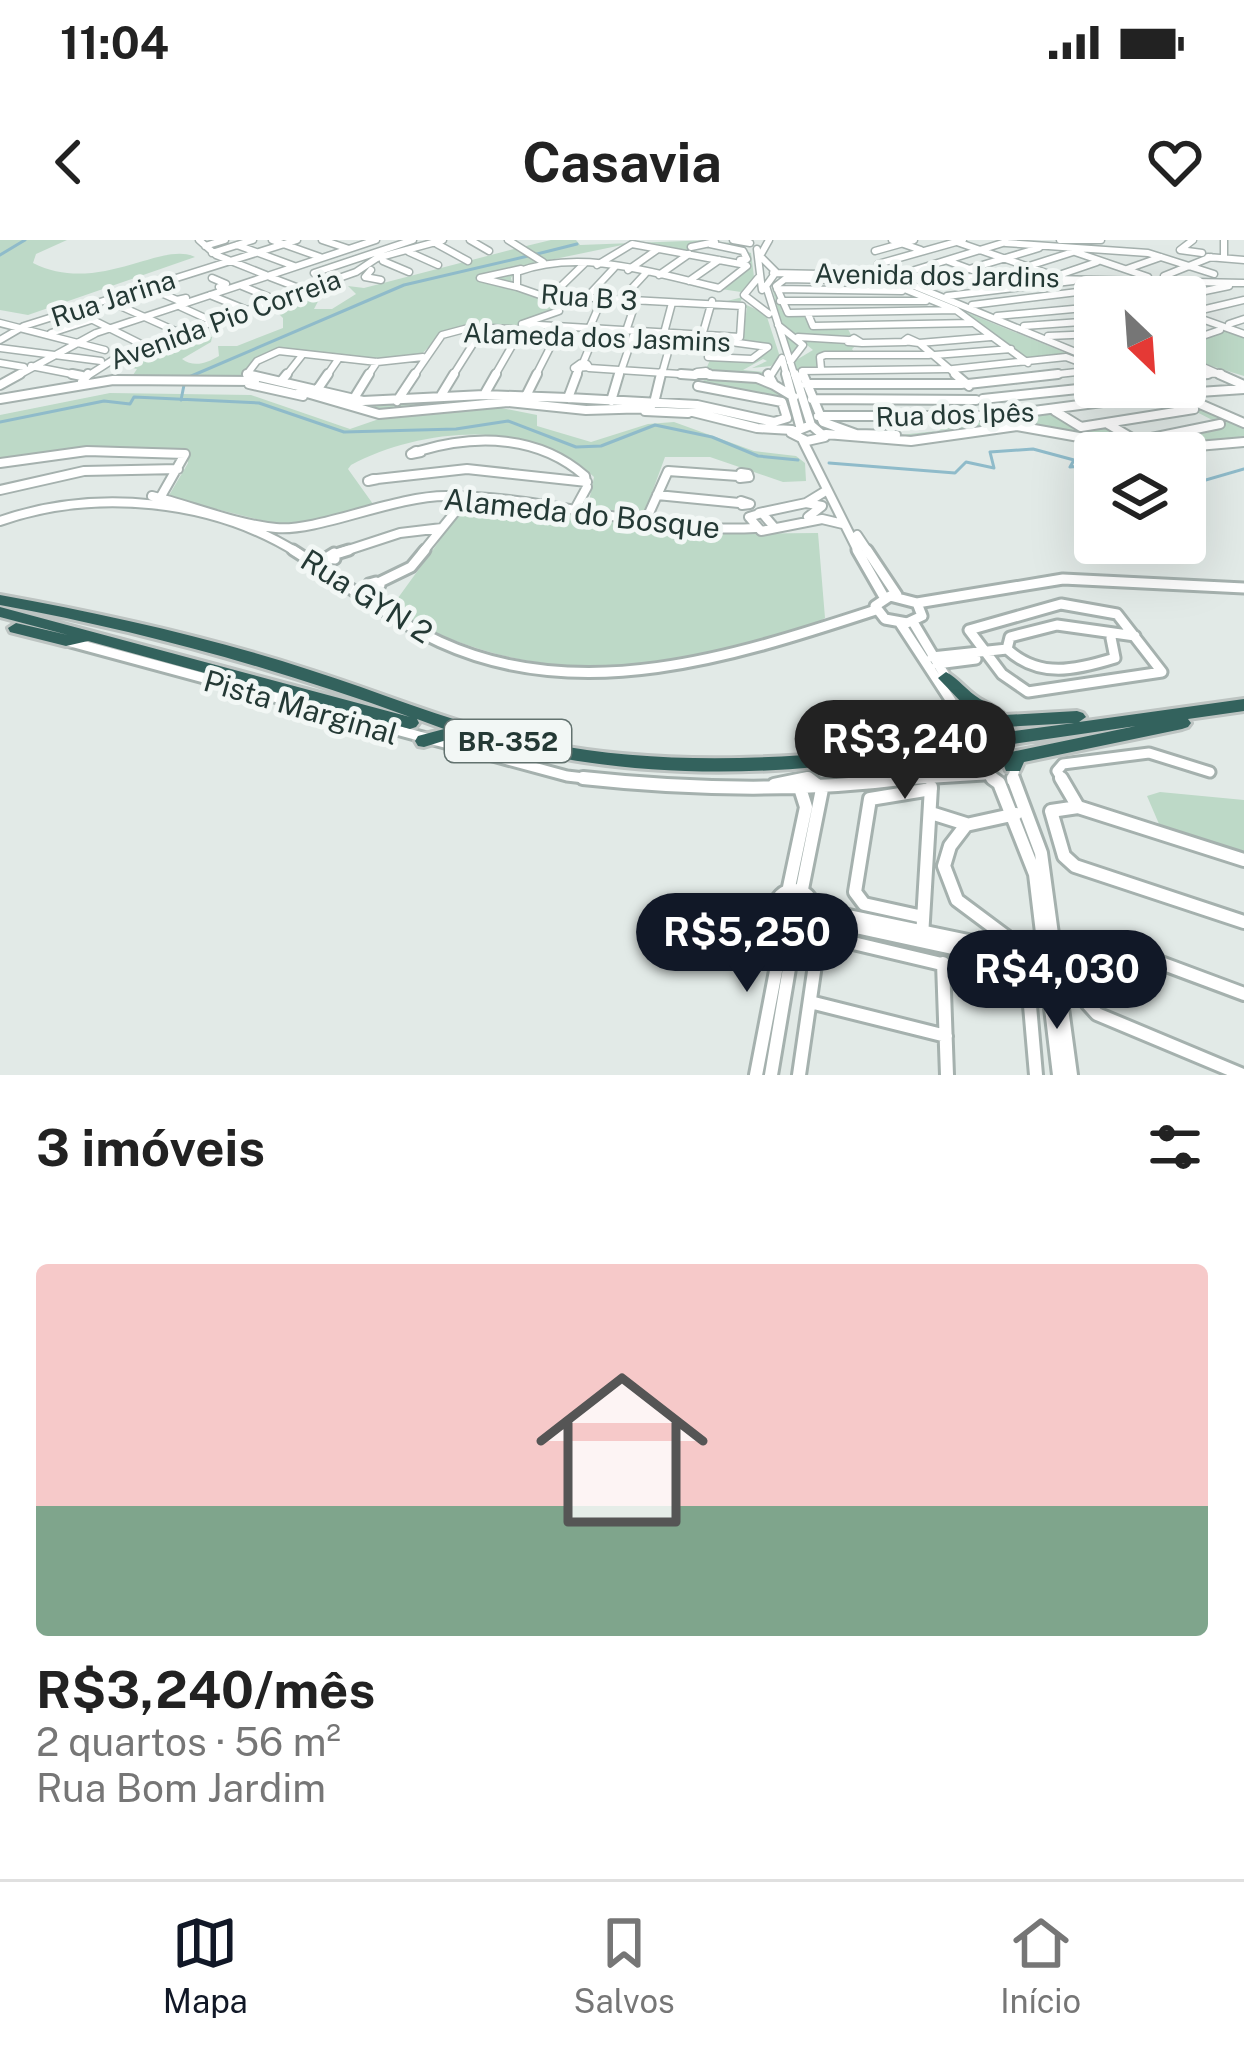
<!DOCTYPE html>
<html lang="pt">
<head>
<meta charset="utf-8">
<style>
	body { margin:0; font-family:"Public Sans",sans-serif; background:#f6f6f6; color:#222; height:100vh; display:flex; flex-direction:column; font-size:45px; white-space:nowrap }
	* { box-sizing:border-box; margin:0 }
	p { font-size:39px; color:#767676 }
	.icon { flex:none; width:66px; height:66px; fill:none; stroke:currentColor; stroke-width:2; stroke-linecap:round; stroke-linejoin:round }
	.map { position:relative; height:835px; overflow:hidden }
	.side { display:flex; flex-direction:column; background:#fff; flex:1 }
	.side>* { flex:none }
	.needle { width:78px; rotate:155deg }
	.fabs { position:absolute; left:1074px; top:36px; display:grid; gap:24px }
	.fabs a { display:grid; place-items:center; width:132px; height:132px; border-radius:12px; background:#fff; box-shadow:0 12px 48px #0002; font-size:60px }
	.price { position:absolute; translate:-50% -102px; padding:0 27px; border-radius:42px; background:#111827; color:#fff; font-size:39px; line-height:78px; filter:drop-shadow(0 3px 6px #0008) }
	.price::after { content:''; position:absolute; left:50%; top:72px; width:36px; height:27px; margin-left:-18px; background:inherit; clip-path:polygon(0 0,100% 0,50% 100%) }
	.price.on { background:#222; color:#fff }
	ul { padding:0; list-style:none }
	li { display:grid; align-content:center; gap:24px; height:636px; padding:0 36px }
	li+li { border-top:3px solid #e0e0e0 }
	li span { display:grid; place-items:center; height:372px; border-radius:12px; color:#555 }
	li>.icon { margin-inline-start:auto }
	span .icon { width:216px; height:216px; fill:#fffc; stroke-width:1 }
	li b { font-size:51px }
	h2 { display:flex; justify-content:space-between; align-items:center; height:144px; padding:0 36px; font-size:51px }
	.status { display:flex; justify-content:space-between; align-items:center; height:84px; padding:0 60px; background:#fff; direction:ltr }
	.status svg { height:33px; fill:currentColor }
	header { display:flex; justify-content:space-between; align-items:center; height:156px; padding:0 36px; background:#fff; font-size:54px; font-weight:700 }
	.dock { display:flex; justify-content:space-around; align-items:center; height:168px; border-top:3px solid #e0e0e0; background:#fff; font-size:33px; color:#767676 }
	.dock a { display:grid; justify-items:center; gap:6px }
	.dock .on { color:#111827 }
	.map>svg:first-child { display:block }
	.green { fill:#bdd9c7 }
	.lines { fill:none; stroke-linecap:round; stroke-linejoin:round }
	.stream { stroke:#8fbbca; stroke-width:3 }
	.minor-far3-casing { stroke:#a5b1ae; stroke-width:9 }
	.minor-far2-casing { stroke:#a5b1ae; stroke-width:12 }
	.minor-far1-casing { stroke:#a5b1ae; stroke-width:15 }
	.minor-casing { stroke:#a5b1ae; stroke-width:18 }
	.highway-casing { stroke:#bdc4c2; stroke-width:6 }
	.minor-far3 { stroke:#fff; stroke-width:6 }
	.minor-far2 { stroke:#fff; stroke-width:8 }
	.minor-far1 { stroke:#fff; stroke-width:9 }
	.minor { stroke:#fff; stroke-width:12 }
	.highway { fill:#33625d; fill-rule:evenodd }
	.minor-bridge-casing { stroke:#a5b1ae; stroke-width:15; stroke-linecap:butt }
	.minor-bridge { stroke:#fff; stroke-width:9 }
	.labels { text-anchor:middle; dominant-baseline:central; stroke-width:10; stroke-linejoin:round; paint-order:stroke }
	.far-street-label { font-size:27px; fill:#243935; stroke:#f2f7f5 }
	.shield { fill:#f2f7f5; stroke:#62726f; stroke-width:3 }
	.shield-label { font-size:27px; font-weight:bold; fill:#243935 }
	.street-label { font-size:30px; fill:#243935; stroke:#f2f7f5 }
</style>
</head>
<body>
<div class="status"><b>11:04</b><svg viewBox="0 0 49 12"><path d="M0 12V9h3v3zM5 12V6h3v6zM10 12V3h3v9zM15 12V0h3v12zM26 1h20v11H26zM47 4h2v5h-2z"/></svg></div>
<header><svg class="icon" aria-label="back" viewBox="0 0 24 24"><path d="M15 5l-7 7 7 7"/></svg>Casavia<svg class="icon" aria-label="heart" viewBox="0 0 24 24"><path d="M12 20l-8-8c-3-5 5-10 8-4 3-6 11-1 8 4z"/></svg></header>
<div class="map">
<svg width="1244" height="835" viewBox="0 0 1244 835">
	<rect width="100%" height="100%" fill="#e2eae7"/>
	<!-- green -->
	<path class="green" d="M0,0H67L36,14L33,23C98,56 162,0 195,17L28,75L0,70Z
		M551,0H576L580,5L712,0L689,6L696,13L743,21L748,19L747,12L715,3L746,2L749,5H727L751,13L754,37L741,52L721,49L749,27L627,4L545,21L522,7Z
		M518,8L540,22L513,28L517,31L511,38L514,48L562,58L557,69L518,87L737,99L742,97L747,68L719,63L743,57L740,62L766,74L780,117L771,126L752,128L767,121L763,119L743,130L764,132L769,141L759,140L791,157L794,181L774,187L682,166L586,167L514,159L385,171L336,159L387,163L492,156L678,165L785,182L790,179L783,161L703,145L704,137L697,134L713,136L706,129L711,118L755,119L770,108L762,103L474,85L442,93L420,116L366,119L282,110L255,121L242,137L133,135L137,129L128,127L140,117L203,94L212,97L211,102L182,119C194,128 207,123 219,116L218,106H237L283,88V78L270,65L306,59L308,51L323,52L314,69H332L356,54L348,46L364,48Z
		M787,33L883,38L1095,125L1068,117L1027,120C937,56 896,31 781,39L775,48L782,71L805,75L810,87L848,89L852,97L846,103L861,101L852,109L855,114L821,115L818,127L801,130L816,176C847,202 903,202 940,190L939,179L1051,173L1073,187L1106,186L1135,202L1222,185L1148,147L1244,186V199L1150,206L1009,183L873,198L838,193L814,179L793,122L813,110L794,94L800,108L791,118L772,48Z
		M1185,76L1244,96V136L1185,118V103L1218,88Z
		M110,153L251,155L350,189L379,179L496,167L537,175V186L591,202L648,184L674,182L754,211L796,216L805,223L806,241L783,242L710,217H665L646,269L638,276L588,266L594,237C536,178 422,187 351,225L348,229L373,264L288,287L168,257L188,223L186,213L88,210L0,221V175Z
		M476,260L693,294L818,293L825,378C803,393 773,398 747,406C624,440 501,436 390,369L466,264Z
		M1160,552L1244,560V613L1159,584L1147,556Z"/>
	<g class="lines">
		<!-- stream -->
		<path class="stream" d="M0,15L25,0
			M533,15L577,4
			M189,137L404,45L528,16
			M181,160L184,145
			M0,182L104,161L130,164L134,157L259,163L344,192L456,189L508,181L576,207L601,206L655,185L712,197L758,216L798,220
			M829,223L955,233L966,222L994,228L990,212L1033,209L1074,220L1070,227L1095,225
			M1185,246L1244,229"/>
		<defs>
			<path id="minor-far3" d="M199,0L216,15L266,35
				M272,0L320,17
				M322,0L349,9
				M470,0L489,11
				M508,0L543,22
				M733,0L750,3
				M769,0L760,16L776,32L766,46L795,137
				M892,0L921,10
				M1060,0H1101
				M1193,0L1180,10L1202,13
				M1224,0V18
				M957,2L1049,34
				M1006,3L1148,13L1214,34
				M437,4L468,21
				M710,4L743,11L747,19L740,20
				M237,5L294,26
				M205,6L225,0
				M691,7L715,2
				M757,9L762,50
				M875,11L914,0
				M409,12L438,25
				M1075,12L1148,37
				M212,13L253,0
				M1208,17L1244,20
				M383,21L409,32
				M948,21L983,34
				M597,25L632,4L746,25
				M1032,25L1073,12
				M969,29L1039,8
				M1127,29L1161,17
				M371,30L365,37L381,40
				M628,30L658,9
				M314,33L413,0
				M773,33L1244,43
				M895,33L878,24L963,0
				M905,33L1006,2
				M1062,34L1097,22
				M659,35L689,14
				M1164,36L1211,17
				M270,37L304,50
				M212,38L226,44L219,47
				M758,38L744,55L769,74
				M895,38L1095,120
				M785,39L885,41L956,70L788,73L776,46Z
				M689,41L719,20
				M1089,42L1130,57
				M158,46L152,49L177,60L186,58
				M242,46L276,60
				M517,47L480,38L521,29
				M719,48L747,26
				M777,49L902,51
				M210,55L247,70
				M551,56L585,23
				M947,56L1073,41
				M1151,57L1134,49L1156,44
				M1176,57L1229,46
				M586,58L614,28
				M621,60L645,34
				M109,61L180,93
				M780,61H926
				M972,65L1102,49
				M181,67L214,82
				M956,70L1028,123
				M75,71L145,106
				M1193,72L1244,60
				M1185,73L1244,94
				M808,74L813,86L972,83
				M997,76L1095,67
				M0,83L105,110
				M522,84L740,97L742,66L540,55L517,47V32C582,8 654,33 719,48
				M522,84L559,71
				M1229,84L1244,79
				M778,85L803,105L790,122
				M1024,86L1095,81
				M589,89L602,59
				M626,91L636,61
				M51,93L91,80
				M664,93L672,63
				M702,96L712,61
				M1048,96L1095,94
				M798,97L848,100
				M854,98L862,103L848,102Z
				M908,98L919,103L904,101Z
				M0,100L24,86L297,0
				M1185,102L1220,90
				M862,103L906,102
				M919,103L959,137
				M919,103L991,97
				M0,108L101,121
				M935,115L1011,109
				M708,117L752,119L768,107L731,102
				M782,118L787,137
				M1185,119L1226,137
				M0,123L24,127
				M581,123L587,124L589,127L574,128Z
				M583,123L595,94
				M31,126L82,136
				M589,128L695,135
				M622,128L633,96
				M821,129L820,117L825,115H929
				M953,129L1066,117L1095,128
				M663,130L672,98
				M706,131L710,135H695L697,132Z
				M710,135L742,137
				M1185,136L1221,133
				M15,137L96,93L376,0
				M86,137L122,114L356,32L377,18L443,0
				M260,137L247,134L257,121L279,111L377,122L423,117
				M285,137L303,114
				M326,137L339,118
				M367,137L377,122
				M413,137L442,95L472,87L528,90
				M452,137L483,88
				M494,137L521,90
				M535,137L558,92
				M576,137L579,130
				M618,137L620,130
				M660,137L661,132
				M770,137L782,118
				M804,137L802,131L947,129
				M1031,137L1095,130"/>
			<path id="minor-far2" d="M72,134L82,136
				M247,134L363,161L484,155L568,158L697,165L774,182L787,178L782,162L698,146
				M681,134L695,135
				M696,134H709
				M768,134L774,145L794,157
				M786,134L800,186
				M795,134L811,185
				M803,134L823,182L856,194L896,195
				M955,134L969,146
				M1219,134L1244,145
				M710,135L757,138L774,145
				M1185,136L1208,134
				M283,139L287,134
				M82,142L88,134
				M249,144L303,156
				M806,144H962
				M968,144L1058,134
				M0,145L20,134
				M1143,147L1162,154
				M1161,147L1244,183
				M1177,147L1199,152L1244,149
				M317,150L328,134
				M300,151L379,174L508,162L586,170L651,168
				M484,155L496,134
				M526,156L537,134
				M440,157L454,134
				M568,158L577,134
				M0,159L113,140L255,141
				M812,159L976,160
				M983,159L1097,147
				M353,160L369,134
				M397,161L415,134
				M611,161L619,134
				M654,163L661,134
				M685,170L757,188L792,190
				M645,171L688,173
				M1055,171L1081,187L1194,169
				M818,176H996L1163,154
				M1108,184L1137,201L1220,184
				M811,185L825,197L807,201L791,193Z
				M826,194L911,201L1017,186L1152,210L1244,202
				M803,201L859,313
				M416,211L421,212L411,214Z
				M419,211C476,194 538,195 585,236L587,247L575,269
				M0,223L87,211L185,214L160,258
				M741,233L748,234L749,237L740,238Z
				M373,239H378L368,241Z
				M377,239L467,229L587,242
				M0,250L84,231L178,229
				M657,255L739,263
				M152,256C192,266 235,284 276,288C317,292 394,256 446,256C551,256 651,294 755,288
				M741,261L750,264L742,265Z
				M806,263L822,266L808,277
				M759,273L806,263L824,252
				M646,280L668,231L738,236
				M0,281C95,248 212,259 298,313
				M774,287L762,273L749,277L761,291L822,279L843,284
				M857,295L869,313
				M339,313L400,293L442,288
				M422,313L468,256"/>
			<path id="minor-far1" d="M293,310C342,341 388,378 440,402C582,467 738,415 876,370
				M857,310L884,357
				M867,310L897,355
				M334,313L335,319L326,318Z
				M336,314L349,310
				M376,342L380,345L373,349L369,344Z
				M378,343L411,327L425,310
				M890,356L917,363L922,376L907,383L885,379L875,366Z
				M917,363L1063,339L1244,348
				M1061,364L1117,374L1162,432L1028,452L1002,434L969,390Z
				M913,382L950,444
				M900,383L951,461L948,475L971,492
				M67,401L567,536L610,541
				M1007,409L1010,397L1057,385L1135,396
				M1007,409C1039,439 1076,430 1115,418L1111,398
				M932,417L1007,409
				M937,424L976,419
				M991,512L1015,529L1012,541
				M984,513L981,530L996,541
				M794,541H812
				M887,541L984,535
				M1063,541L1057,531L1063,524L1149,513L1210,532"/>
			<path id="minor" d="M583,538C693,550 801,552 910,538
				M992,538L999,543L1035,634L1059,835
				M1013,538L1041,613L1071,835
				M1061,538L1078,567
				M774,545L808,538L822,549
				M931,573L966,584
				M1016,574L966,585L950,606L944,626L957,660L1028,713
				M1244,620L1078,567L1051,571L1064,616L1075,626L1244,682
				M775 669a19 19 0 1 1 38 0a19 19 0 1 1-38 0Z
				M788,652L806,567L800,548
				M801,654L822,549
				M815,669L1021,712
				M923,677L864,664L855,652L870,559L931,549
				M814,678L1045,728
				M922,697L931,547
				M943,723L947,835
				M810,762L946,796
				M756,835L785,684
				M771,835L796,687
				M799,835L817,711L832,698L1022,743L1029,754L1036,835
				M1243,835L1097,774L1087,763L1080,707L1087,700L1102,701L1244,754"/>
			<path id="highway" d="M0,355C105,374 209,397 310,430C389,455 464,488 545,503C667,527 795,519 918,504L912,502L909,498L912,494L955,476L961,478L964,482L961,486L918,504L1074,483L1005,487L975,480L972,476L976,471L964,465L938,438L946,432C959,439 967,451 980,459C990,465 999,468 1005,475L1077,471L1083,473L1086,477L1079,482L1244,459V471L1188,479L1191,483L1188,487L1182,489L1024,522L1020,531H1006L1004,526L1011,512L1136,486L930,516L960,514L987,522L989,527L987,532L980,534L960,528L826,534L819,532L817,527C697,538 574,530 459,493L456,497L424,507L418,506L415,501L418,496L444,489L417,479L419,483L416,487L410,489L88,401L66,406L10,392L8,388L16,383L68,395L0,377V367L410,477C276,428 141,391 0,365Z"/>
		</defs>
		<!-- minor-far3 casing -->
		<use href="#minor-far3" class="minor-far3-casing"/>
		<!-- minor-far2 casing -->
		<use href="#minor-far2" class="minor-far2-casing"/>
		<!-- minor-far1 casing -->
		<use href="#minor-far1" class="minor-far1-casing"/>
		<!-- minor casing -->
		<use href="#minor" class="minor-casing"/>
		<!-- highway casing -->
		<use href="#highway" class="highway-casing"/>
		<!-- minor-far3 -->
		<use href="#minor-far3" class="minor-far3"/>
		<!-- minor-far2 -->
		<use href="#minor-far2" class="minor-far2"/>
		<!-- minor-far1 -->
		<use href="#minor-far1" class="minor-far1"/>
		<!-- minor -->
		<use href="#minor" class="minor"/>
		<!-- highway -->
		<use href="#highway" class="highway"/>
		<defs>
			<path id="minor-bridge" d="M978,491L991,512
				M971,492L984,513"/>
		</defs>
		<!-- minor-bridge casing -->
		<use href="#minor-bridge" class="minor-bridge-casing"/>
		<!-- minor-bridge -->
		<use href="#minor-bridge" class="minor-bridge"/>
	</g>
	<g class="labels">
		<!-- far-street labels -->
		<g class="far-street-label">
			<text transform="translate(937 35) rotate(1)">Avenida dos Jardins</text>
			<text transform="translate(589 57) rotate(4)">Rua B 3</text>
			<text transform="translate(113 58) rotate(-18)">Rua Jarina</text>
			<text transform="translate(225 79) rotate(-20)">Avenida Pio Correia</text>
			<text transform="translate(597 97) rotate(2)">Alameda dos Jasmins</text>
			<text transform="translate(955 174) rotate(-2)">Rua dos Ipês</text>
		</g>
		<!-- shield labels -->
		<rect class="shield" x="445" y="480" width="126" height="42" rx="9"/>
		<g class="shield-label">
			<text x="508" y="501">BR-352</text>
		</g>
		<!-- street labels -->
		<g class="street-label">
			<text transform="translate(582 273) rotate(6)">Alameda do Bosque</text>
			<text transform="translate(367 356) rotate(32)">Rua GYN 2</text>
			<text transform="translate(301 467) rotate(16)">Pista Marginal</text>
		</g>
	</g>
</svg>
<div class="fabs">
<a><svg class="needle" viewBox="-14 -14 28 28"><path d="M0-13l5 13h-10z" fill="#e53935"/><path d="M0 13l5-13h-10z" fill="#767676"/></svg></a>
<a><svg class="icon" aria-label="layers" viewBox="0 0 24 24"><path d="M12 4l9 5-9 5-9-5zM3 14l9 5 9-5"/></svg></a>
</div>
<b class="price on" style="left:905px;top:562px">R$3,240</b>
<b class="price" style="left:747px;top:755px">R$5,250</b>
<b class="price" style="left:1057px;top:792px">R$4,030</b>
</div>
<section class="side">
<h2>3 imóveis<svg class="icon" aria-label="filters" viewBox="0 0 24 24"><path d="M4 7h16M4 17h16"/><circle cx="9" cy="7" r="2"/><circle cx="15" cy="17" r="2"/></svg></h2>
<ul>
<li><span style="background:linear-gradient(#f6c9c9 65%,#7fa58c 0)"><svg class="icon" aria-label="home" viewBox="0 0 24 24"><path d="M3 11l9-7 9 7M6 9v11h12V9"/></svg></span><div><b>R$3,240/mês</b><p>2 quartos · 56 m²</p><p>Rua Bom Jardim</p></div></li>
</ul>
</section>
<nav class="dock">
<a class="on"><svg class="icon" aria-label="map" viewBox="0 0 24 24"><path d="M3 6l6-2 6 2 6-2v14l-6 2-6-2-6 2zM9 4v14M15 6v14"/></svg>Mapa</a>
<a><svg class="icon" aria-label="saved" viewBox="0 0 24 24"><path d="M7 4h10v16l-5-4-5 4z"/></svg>Salvos</a>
<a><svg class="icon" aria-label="home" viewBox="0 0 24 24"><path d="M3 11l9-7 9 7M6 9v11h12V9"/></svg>Início</a>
</nav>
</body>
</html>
